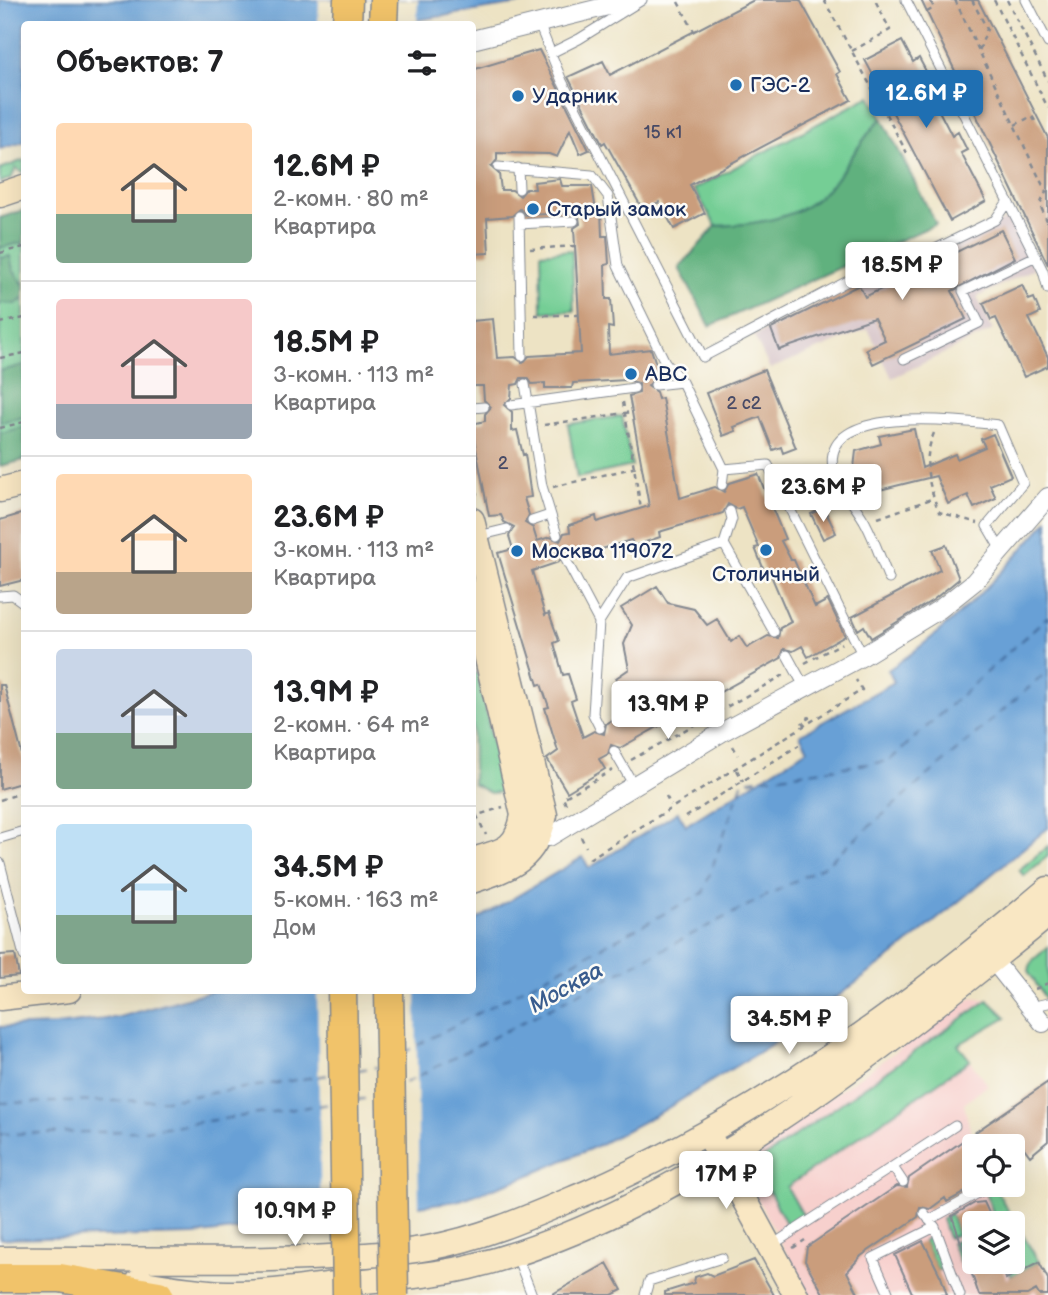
<!DOCTYPE html>
<html lang="ru">
<head>
<meta charset="utf-8">
<style>
	body { margin:0; font-family:"Balsamiq Sans",sans-serif; background:#f6f6f6; color:#202124; height:100vh; display:flex; flex-direction:column; font-size:26px; white-space:nowrap }
	* { box-sizing:border-box; margin:0 }
	p { font-size:23px; color:#757577 }
	.icon { flex:none; width:38px; height:38px; fill:none; stroke:currentColor; stroke-width:2; stroke-linecap:round; stroke-linejoin:round }
	.map { position:relative; flex:1; overflow:hidden }
	.details { position:absolute; left:21px; top:21px; width:455px; height:973px; display:flex; flex-direction:column; background:#fff; border-radius:7px; box-shadow:0 7px 28px #0002 }
	.details>* { flex:none }
	.buttons { position:absolute; left:962px; top:1134px; display:grid; gap:14px }
	.buttons a { display:grid; place-items:center; width:63px; height:63px; border-radius:7px; background:#fff; box-shadow:0 7px 28px #0002; font-size:35px }
	.price { position:absolute; translate:-50% -60px; padding:0 16px; border-radius:7px; background:#fff; color:#222; font-size:23px; line-height:46px; filter:drop-shadow(0 2px 4px #0008) }
	.price::after { content:''; position:absolute; left:50%; top:42px; width:21px; height:16px; margin-left:-10px; background:inherit; clip-path:polygon(0 0,100% 0,50% 100%) }
	.price.on { background:#1f6fb2; color:#fff }
	ul { padding:0; list-style:none }
	li { display:flex; align-items:center; gap:21px; height:175px; padding:0 35px }
	li+li { border-top:2px solid #e0e0e0 }
	li span { display:grid; place-items:center; flex:none; width:196px; height:140px; border-radius:7px; color:#555 }
	li>.icon { margin-inline-start:auto }
	span .icon { width:84px; height:84px; fill:#fffc; stroke-width:1 }
	li b { font-size:30px }
	h2 { display:flex; justify-content:space-between; align-items:center; height:84px; padding:0 35px; font-size:30px }
	.map>svg:first-child { display:block }
	.built { fill:#f7d0cd; fill-rule:evenodd }
	.industrial { fill:#d2bec3 }
	.green { fill:#75ce95; stroke:#487e7a; stroke-width:2 }
	.forest { fill:#60b17e; stroke:#3e706e; stroke-width:2 }
	.water { fill:#67a0d6; stroke:#41689a; stroke-width:2 }
	.pier { fill:#ede3c4 }
	.lines { fill:none; stroke-linecap:round; stroke-linejoin:round }
	.ferry { stroke:#395c8e; stroke-width:2; stroke-dasharray:9 7; stroke-linecap:butt }
	.building { fill:#ca9d7c; fill-rule:evenodd }
	.lane-casing { stroke:#848991; stroke-width:11 }
	.street-casing { stroke:#848991; stroke-width:20 }
	.secondary-casing { stroke:#848991; stroke-width:27 }
	.primary-casing { stroke:#848991; stroke-width:31 }
	.path { stroke:#848991; stroke-width:2.5; stroke-dasharray:5 5; stroke-linecap:butt }
	.lane { stroke:#fff; stroke-width:9 }
	.street { stroke:#fff; stroke-width:18 }
	.secondary { stroke:#f9e7c3; stroke-width:24 }
	.primary { stroke:#f1c36a; stroke-width:28 }
	.primary-bridge-casing { stroke:#848991; stroke-width:31; stroke-linecap:butt }
	.primary-bridge { stroke:#f1c36a; stroke-width:28 }
	.poi-dot { fill:#1f6fb2; stroke:#fdfcf7; stroke-width:2.5 }
	.labels { text-anchor:middle; dominant-baseline:central; stroke-width:5; stroke-linejoin:round; paint-order:stroke }
	.number-label { font-size:18px; fill:#474a66 }
	.poi-label { font-size:21px; fill:#1b2f5e; stroke:#fdfcf7; text-anchor:start }
	.water-label { font-size:23px; font-style:italic; fill:#395c8e; stroke:#fdfcf7 }
</style>
</head>
<body>
<div class="map">
<svg width="1048" height="1295" viewBox="0 0 1048 1295">
	<rect width="100%" height="100%" fill="#fdfcf7"/>
	<filter id="ink" filterUnits="userSpaceOnUse"><feTurbulence type="fractalNoise" baseFrequency=".0143" numOctaves="2"/><feDisplacementMap in="SourceGraphic" scale="14" xChannelSelector="R" yChannelSelector="G"/><feConvolveMatrix kernelMatrix="1 2 1 2 8 2 1 2 1" color-interpolation-filters="sRGB"/></filter>
	<filter id="wash" filterUnits="userSpaceOnUse"><feTurbulence type="fractalNoise" baseFrequency=".00686" numOctaves="4" result="noise"/><feDisplacementMap in="SourceGraphic" scale="28" xChannelSelector="R" yChannelSelector="G"/><feGaussianBlur stdDeviation="1.57" result="paint"/><feColorMatrix in="noise" values="0 0 0 0 0 0 0 0 0 0 0 0 0 0 0 0 0 1.4 0 .05"/><feComposite in="paint" operator="in"/></filter>
	<g filter="url(#wash)">
		<rect width="100%" height="100%" fill="#ede3c4"/>
		<!-- built -->
		<path class="built" d="M973,997L988,1000L1006,1017L958,1045L988,1085L964,1104L975,1149V1185H993L1048,1276V1295H809L745,1176L742,1169L744,1158ZM975,1223H1013V1262H975Z"/>
		<!-- industrial -->
		<path class="industrial" d="M1009,218L1034,269L977,297L993,330L892,378L868,329L770,369L754,336L865,280L870,289Z"/>
		<!-- green -->
		<path class="green" d="M870,96L882,118C857,142 842,180 814,201C788,221 747,225 716,226L694,189Z
			M24,160V174L16,168L11,179L0,182V169Z
			M24,210V460L0,466V218Z
			M572,250L574,311L542,312L541,253Z
			M622,416L632,466L577,478L568,424Z
			M472,670L479,676L502,792L490,793L473,784Z
			M1048,846V856L1024,876L1019,870Z
			M1048,947V1003L1028,971L1033,960Z
			M988,1000L1006,1017L958,1045L970,1060L787,1187L804,1217L789,1229L755,1164Z
			M984,1185H993L1039,1262L1011,1276L1007,1262H1013V1223H996Z
			M950,1213L957,1235L948,1238L942,1219Z
			M930,1237L944,1268L938,1271L923,1241Z
			M959,1240L968,1265L962,1268L951,1243Z"/>
		<!-- forest -->
		<path class="forest" d="M882,118L936,224L710,326L679,268L716,226C747,225 788,221 814,201C842,180 857,142 882,118Z
			M24,210V242L0,248V218Z
			M10,256L13,270L24,285V298L16,304L0,303V258Z
			M24,365V417L0,422V371Z
			M24,427V460L0,466V433Z"/>
		<!-- water -->
		<path class="water" d="M0,0H545L392,24H24V142L0,149Z
			M1048,520V828L895,954L780,1039L663,1111L597,1146L525,1177L457,1201L194,1235L0,1239V1027L56,1025L119,1017L211,991L472,990L473,922L583,857L589,868L678,812L686,825L808,749L800,735L894,682L888,670C951,628 999,576 1048,520Z"/>
		<!-- pier -->
		<path class="pier" d="M319,0H418L417,21L392,24H318Z
			M317,991H416L419,1211L321,1223Z"/>
		<g class="lines">
			<!-- ferry -->
			<path class="ferry" d="M403,1053L703,893L743,781L889,761L1048,616
				M358,1070L377,1067
				M405,1083L824,866L1048,671
				M356,1100L378,1097
				M0,1103L166,1100L328,1075
				M0,1134L136,1131L330,1104"/>
		</g>
		<g id="blocks">
			<!-- building -->
			<path class="building" d="M754,0H800L840,72L837,74L851,100L690,185L705,213L674,229L659,202L643,210L605,142L602,144L568,77L603,61L610,75Z
				M921,0H978L1048,138V265Z
				M902,41L913,62L919,58L928,75L922,78L952,136L958,132L967,150L961,153L986,201L950,221L865,60Z
				M539,50L589,150L580,154L570,130L557,157L549,154L497,153V160L491,167L499,174L501,190H512L520,196L526,189H535L534,182L560,179L562,186H592L596,211H601L602,236H607L608,248L609,264L605,265L606,299H611L613,328L608,327L609,354L651,349L659,373L648,386L656,392L658,399L662,398L680,498L715,487L724,492L729,483L758,474L785,539L781,541L791,560H794L815,607L828,600L845,636L808,657L802,646L793,651L784,649L781,658L620,748L611,745L608,754L599,759L605,769L567,792L547,759L558,751L545,708L549,707L541,684L538,685L498,553L513,549L509,536L514,527L504,522L501,515L489,516L472,428V424L485,421V414L491,407L484,400L483,386H472V321L493,319L497,358L515,357L523,363L529,356L581,353L574,228L580,224L579,217L573,213L526,215L520,209L512,216L487,218L489,253L472,254V70ZM521,378H528L532,384L545,383V388H572L573,383L626,380L639,383V393L629,396L649,506L597,522L596,516L569,525L570,532L564,533L560,541L550,537L537,541L533,528L525,523L529,515L524,498L531,497L525,454L523,455L517,430L512,431V412L504,405L511,398L512,385L518,384ZM728,504L737,509L742,507L759,547L755,548L766,575L770,573L791,622L780,628L778,638L768,636L747,648L739,636L731,642L717,619L707,625L694,609L668,603L657,586L621,608L632,625L624,644L629,669L616,678L621,688L619,700L627,712L606,724L604,734L594,731L583,737L571,701L576,699L568,674L563,675L554,643L559,641L549,613L545,615L532,571L559,562L563,554L573,558L631,540L634,546L660,537L659,532L723,513Z
				M1001,230L1015,258L952,291L966,319L873,364L866,349L885,340L874,318L779,350L771,329L859,285L865,297Z
				M1022,285L1029,300L1034,298L1040,313L1029,318L1048,357V366L1024,377L996,318L991,320L983,303Z
				M764,370L796,448L783,453L781,447L773,450L760,417L734,427L736,431L723,436L706,393Z
				M914,429L922,468L955,454L957,459L985,447L981,439L993,434L1011,476L990,485L996,498L974,508L968,495L948,504L936,476L863,494L856,477L859,472L854,468L856,451L881,444L879,436Z
				M824,508L836,533L823,539L811,514Z
				M24,513V580L0,586V520Z
				M946,545L959,579L933,600L871,638L864,626L858,630L852,617L940,570L932,550Z
				M0,685H4L24,762V782L0,789Z
				M15,954L19,976L0,978V955Z
				M1048,1082V1141L1030,1156L1024,1148L1013,1156V1146H975V1187L947,1202L945,1198L930,1209L920,1207L918,1217L861,1256L847,1272L859,1295H824L805,1261L807,1247L897,1186L907,1187L909,1178Z
				M984,1202L989,1213L985,1215L987,1223H975V1262H1001L1006,1279L1039,1262L1048,1279V1295H1039L1036,1290L1027,1295H979L952,1216L975,1203Z
				M923,1241L941,1277L947,1295H913L895,1255Z
				M754,1260L774,1295H665V1292L694,1283L695,1277L707,1273L713,1276Z
				M607,1263L622,1290L612,1295H551Z"/>
		</g>
	</g>
	<g filter="url(#ink)">
		<use href="#blocks" fill-opacity="0" stroke="#848991" stroke-width="2"/>
		<g class="lines">
			<defs>
				<path id="lane" d="M906,0L1043,271L1048,289
					M1026,0L1048,43
					M539,24L562,81L703,357L861,274L892,270L995,220L1008,201
					M551,53L579,39L642,0
					M498,167L592,175L608,196L618,266L665,362L682,382L724,469L722,485
					M518,168L519,189
					M519,216L522,356
					M519,224L574,221
					M904,359L979,323L963,291L1036,256
					M525,384L542,486L557,535
					M655,385L682,382
					M511,405L634,388
					M472,408L484,407
					M724,469L768,465L863,656
					M532,521L550,515
					M478,536L507,529
					M724,544L774,632
					M566,560L599,622L593,714L600,728
					M889,579C881,560 875,541 866,524C857,506 837,487 833,468C821,403 962,421 998,425L1023,483L987,526L1001,550
					M0,596L13,595L24,603
					M599,622L627,578L724,544L732,519L730,511
					M787,655L804,686
					M614,751L633,784
					M0,838L24,831
					M0,863L24,956
					M1030,1007L1048,1003
					M893,1167L903,1182
					M924,1213L935,1227L960,1295
					M929,1220L982,1191
					M772,1245L955,1126
					M516,1254L532,1295
					M888,1292L873,1258L935,1227
					M645,1295L649,1281L722,1258"/>
				<path id="street" d="M472,40L632,0
					M532,836L549,837L724,731L863,656L940,609L974,582L1048,497
					M993,960L1043,1023"/>
				<path id="secondary" d="M0,195L24,187
					M0,490L24,484
					M472,520L545,815C535,860 513,867 472,881
					M472,593L523,815C517,850 503,851 472,860
					M0,998L69,990
					M712,1141L796,1295
					M0,1259C102,1258 204,1262 307,1258C347,1256 388,1255 428,1248C483,1238 534,1215 586,1193C756,1118 907,1009 1048,889
					M138,1282C167,1287 197,1292 227,1293C269,1294 312,1286 354,1282C392,1278 431,1276 469,1267C674,1218 886,1046 1048,915"/>
				<path id="primary" d="M347,24L348,0
					M383,24L384,0
					M0,1278H60L159,1295"/>
			</defs>
			<!-- lane casing -->
			<use href="#lane" class="lane-casing"/>
			<!-- street casing -->
			<use href="#street" class="street-casing"/>
			<!-- secondary casing -->
			<use href="#secondary" class="secondary-casing"/>
			<!-- primary casing -->
			<use href="#primary" class="primary-casing"/>
			<!-- path -->
			<path class="path" d="M824,0L907,153
				M955,0L1046,192L1040,205L1048,223
				M972,0L987,29L979,51
				M994,0L1048,108
				M1007,0L1048,81
				M678,2L694,31
				M927,12L934,8L930,0
				M852,51L890,30L875,0
				M1015,125L1032,116L1035,121
				M530,249L575,246
				M0,253L24,247
				M534,315H579
				M0,323L24,318
				M0,358L24,353
				M623,402L641,509
				M544,425L632,412
				M0,428L24,422
				M934,433C922,462 928,483 939,512L978,523
				M553,487L641,466
				M474,494L478,493
				M878,518L934,498
				M805,663L842,643
				M805,726L802,722L809,718L806,712
				M733,746L738,755
				M631,760L784,675
				M737,770L743,781
				M666,796L671,805
				M0,800L24,792
				M566,804L563,798L613,770
				M472,806L486,835
				M472,817L503,807
				M686,817L799,745
				M581,837L586,847
				M589,859L862,690L856,680
				M1035,989L1048,983
				M793,1248L805,1240"/>
			<!-- lane -->
			<use href="#lane" class="lane"/>
			<!-- street -->
			<use href="#street" class="street"/>
			<!-- secondary -->
			<use href="#secondary" class="secondary"/>
			<!-- primary -->
			<use href="#primary" class="primary"/>
			<defs>
				<path id="primary-bridge" d="M342,990L347,1295
					M389,990L394,1295"/>
			</defs>
			<!-- primary-bridge casing -->
			<use href="#primary-bridge" class="primary-bridge-casing"/>
			<!-- primary-bridge -->
			<use href="#primary-bridge" class="primary-bridge"/>
		</g>
	</g>
	<!-- markers -->
	<g class="poi-dot">
		<circle cx="736" cy="85" r="7"/>
		<circle cx="518" cy="96" r="7"/>
		<circle cx="533" cy="209" r="7"/>
		<circle cx="631" cy="374" r="7"/>
		<circle cx="766" cy="550" r="7"/>
		<circle cx="517" cy="551" r="7"/>
	</g>
	<g class="labels">
		<!-- number labels -->
		<g class="number-label">
			<text x="663" y="132">15 к1</text>
			<text x="744" y="403">2 с2</text>
			<text x="503" y="463">2</text>
		</g>
		<!-- poi labels -->
		<g class="poi-label">
			<text x="750" y="85">ГЭС-2</text>
			<text x="532" y="96">Ударник</text>
			<text x="547" y="209">Старый замок</text>
			<text x="645" y="374">ABC</text>
			<text x="531" y="551">Москва 119072</text>
			<text x="766" y="574" text-anchor="middle">Столичный</text>
		</g>
		<!-- water labels -->
		<g class="water-label">
			<text transform="translate(566 988) rotate(-29)">Москва</text>
		</g>
	</g>
</svg>
<div class="buttons">
<a><svg class="icon" aria-label="locate" viewBox="0 0 24 24"><circle cx="12" cy="12" r="6"/><path d="M12 2v4M12 18v4M2 12h4M18 12h4"/></svg></a>
<a><svg class="icon" aria-label="layers" viewBox="0 0 24 24"><path d="M12 4l9 5-9 5-9-5zM3 14l9 5 9-5"/></svg></a>
</div>
<b class="price on" style="left:926px;top:130px">12.6M ₽</b>
<b class="price" style="left:902px;top:302px">18.5M ₽</b>
<b class="price" style="left:823px;top:524px">23.6M ₽</b>
<b class="price" style="left:668px;top:741px">13.9M ₽</b>
<b class="price" style="left:789px;top:1056px">34.5M ₽</b>
<b class="price" style="left:726px;top:1211px">17M ₽</b>
<b class="price" style="left:295px;top:1248px">10.9M ₽</b>
<section class="details">
<h2>Объектов: 7<svg class="icon" aria-label="filters" viewBox="0 0 24 24"><path d="M4 7h16M4 17h16"/><circle cx="9" cy="7" r="2"/><circle cx="15" cy="17" r="2"/></svg></h2>
<ul>
<li><span style="background:linear-gradient(#ffd9b3 65%,#7fa58c 0)"><svg class="icon" aria-label="home" viewBox="0 0 24 24"><path d="M3 11l9-7 9 7M6 9v11h12V9"/></svg></span><div><b>12.6M ₽</b><p>2-комн. · 80 m²</p><p>Квартира</p></div></li>
<li><span style="background:linear-gradient(#f6c9c9 75%,#9aa5b1 0)"><svg class="icon" aria-label="home" viewBox="0 0 24 24"><path d="M3 11l9-7 9 7M6 9v11h12V9"/></svg></span><div><b>18.5M ₽</b><p>3-комн. · 113 m²</p><p>Квартира</p></div></li>
<li><span style="background:linear-gradient(#ffd9b3 70%,#b9a48a 0)"><svg class="icon" aria-label="home" viewBox="0 0 24 24"><path d="M3 11l9-7 9 7M6 9v11h12V9"/></svg></span><div><b>23.6M ₽</b><p>3-комн. · 113 m²</p><p>Квартира</p></div></li>
<li><span style="background:linear-gradient(#c9d6e8 60%,#7fa58c 0)"><svg class="icon" aria-label="home" viewBox="0 0 24 24"><path d="M3 11l9-7 9 7M6 9v11h12V9"/></svg></span><div><b>13.9M ₽</b><p>2-комн. · 64 m²</p><p>Квартира</p></div></li>
<li><span style="background:linear-gradient(#bfe0f5 65%,#7fa58c 0)"><svg class="icon" aria-label="home" viewBox="0 0 24 24"><path d="M3 11l9-7 9 7M6 9v11h12V9"/></svg></span><div><b>34.5M ₽</b><p>5-комн. · 163 m²</p><p>Дом</p></div></li>
</ul>
</section>
</div>
</body>
</html>
